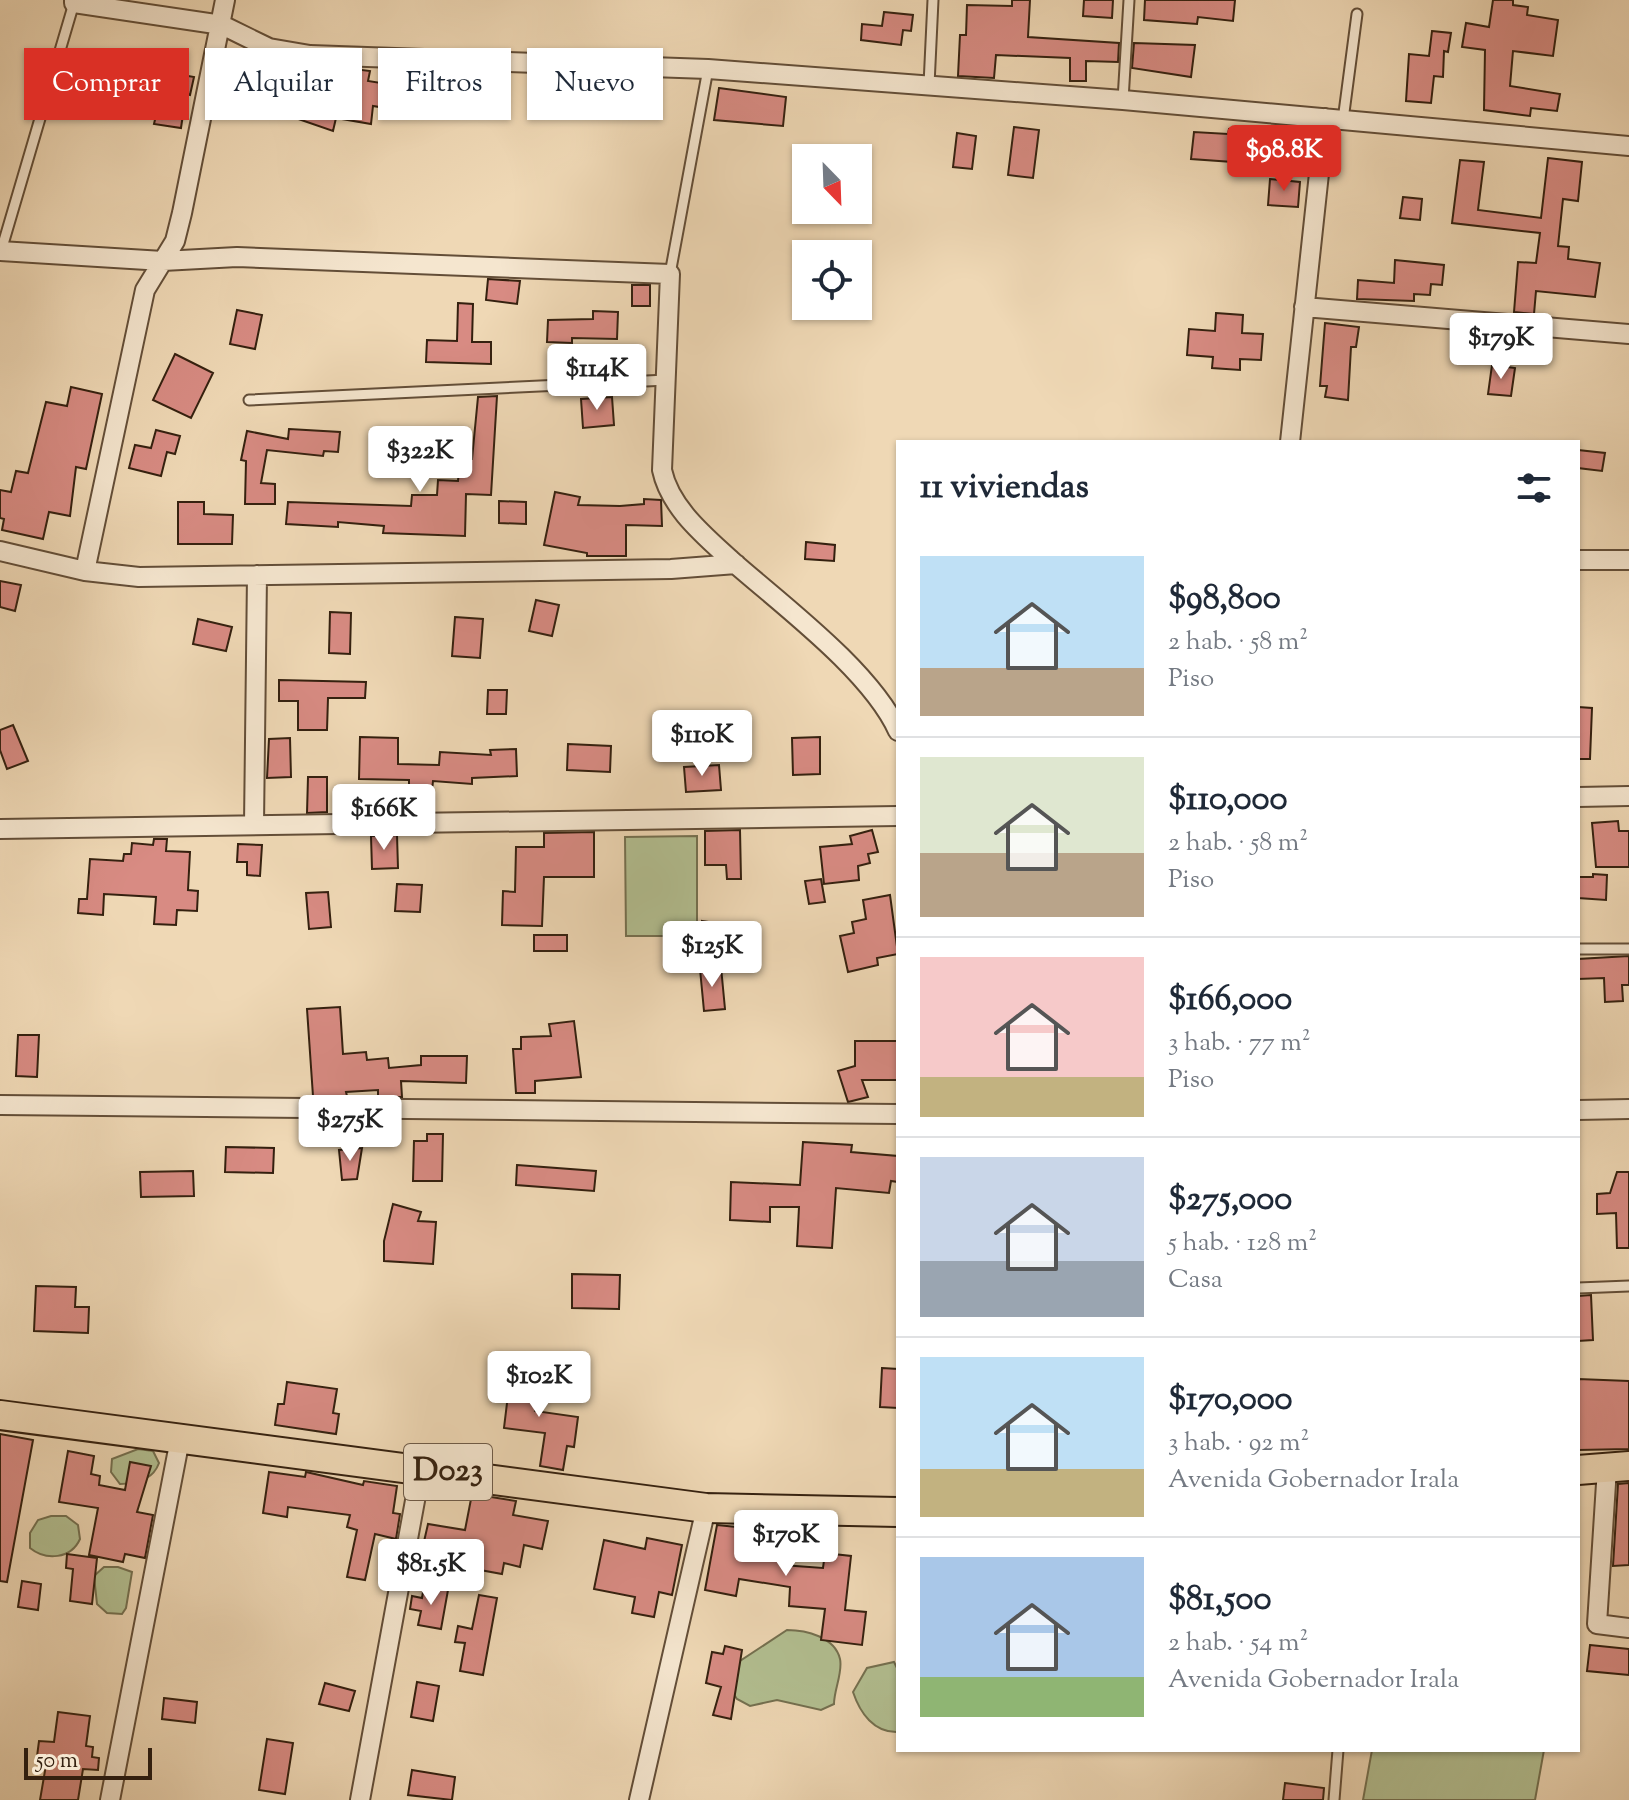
<!DOCTYPE html>
<html lang="es">
<head>
<meta charset="utf-8">
<style>
	body { margin:0; font-family:"Sorts Mill Goudy",serif; background:#f2f2f3; color:#1f2937; height:100vh; display:flex; flex-direction:column; font-size:30px; white-space:nowrap }
	* { box-sizing:border-box; margin:0 }
	p { font-size:26px; color:#747a83 }
	.icon { flex:none; width:44px; height:44px; fill:none; stroke:currentColor; stroke-width:2; stroke-linecap:round; stroke-linejoin:round }
	.map { position:relative; flex:1; overflow:hidden }
	.sheet { position:absolute; left:896px; top:440px; width:684px; height:1312px; display:flex; flex-direction:column; background:#fff; border-radius:0px; box-shadow:0 2px 6px #0004 }
	.sheet>* { flex:none }
	.top-card { position:absolute; left:24px; top:48px; width:752px; height:72px; display:flex; gap:16px }
	.needle { width:52px; rotate:157deg }
	.buttons { position:absolute; left:792px; top:144px; display:grid; gap:16px }
	.buttons a { display:grid; place-items:center; width:80px; height:80px; border-radius:0px; background:#fff; box-shadow:0 2px 6px #0004; font-size:40px }
	.scale { position:absolute; left:24px; bottom:20px; width:128px; box-sizing:border-box; padding-left:8px; border:4px solid #34200f; border-top:0; font-size:22px; line-height:28px; white-space:nowrap; color:#34200f; -webkit-text-stroke:6px #f5e6cf; paint-order:stroke }
	.price { position:absolute; translate:-50% -68px; padding:0 18px; border-radius:8px; background:#fff; color:#222; font-size:26px; line-height:52px; filter:drop-shadow(0 2px 4px #0008) }
	.price::after { content:''; position:absolute; left:50%; top:48px; width:24px; height:18px; margin-left:-12px; background:inherit; clip-path:polygon(0 0,100% 0,50% 100%) }
	.price.current { background:#d93025; color:#fff }
	ul { padding:0; list-style:none }
	li { display:flex; align-items:center; gap:24px; height:200px; padding:0 24px }
	li+li { border-top:2px solid #e0e1e3 }
	li span { display:grid; place-items:center; flex:none; width:224px; height:160px; border-radius:0px; color:#555 }
	li>.icon { margin-inline-start:auto }
	span .icon { width:96px; height:96px; fill:#fffc; stroke-width:1 }
	li b { font-size:34px }
	h2 { display:flex; justify-content:space-between; align-items:center; height:96px; padding:0 24px; font-size:34px }
	.pill { padding:0 28px; border-radius:0px; background:#fff; box-shadow:0 2px 6px #0004; font-size:28px; line-height:72px }
	.pill.current { background:#d93025; color:#fff }
	.map>svg:first-child { display:block }
	.green { fill:#b3c092; stroke:#747050; stroke-width:2 }
	.building { fill:#d88b83; stroke:#34200f; stroke-width:2 }
	.lines { fill:none; stroke-linecap:round; stroke-linejoin:round }
	.service-casing { stroke:#634e38; stroke-width:13 }
	.minor-casing { stroke:#634e38; stroke-width:22 }
	.primary-casing { stroke:#34200f; stroke-width:32 }
	.service { stroke:#f5e6cf; stroke-width:9 }
	.minor { stroke:#f5e6cf; stroke-width:18 }
	.primary { stroke:#efd8b5; stroke-width:28 }
	.labels { text-anchor:middle; dominant-baseline:central; stroke-width:6; stroke-linejoin:round; paint-order:stroke }
	.shield { fill:#f5e6cf; stroke:#6e5b49; stroke-width:2 }
	.shield-label { font-size:32px; font-weight:bold; fill:#34200f }
</style>
</head>
<body>
<div class="map">
<svg width="1629" height="1800" viewBox="0 0 1629 1800">
	<rect width="100%" height="100%" fill="#efd8b5"/>
	<filter id="stains"><feTurbulence type="fractalNoise" baseFrequency=".0025" numOctaves="4"/><feColorMatrix values="0 0 0 0 .2 0 0 0 0 .09 0 0 0 0 .02 0 0 0 .5 -.17"/></filter>
	<radialGradient id="worn" r=".72"><stop offset=".6" stop-color="#630" stop-opacity="0"/><stop offset="1" stop-color="#630" stop-opacity=".3"/></radialGradient>
	<!-- green -->
	<path class="green" d="M697,836V936H626L625,837Z
		M138,1449L153,1451L159,1463C153,1480 136,1484 120,1484L111,1472L112,1459Z
		M51,1516H66L78,1525L80,1539C71,1559 46,1561 30,1548V1533L38,1520Z
		M104,1567H118L132,1572L126,1608L122,1614L107,1613L97,1604L94,1576Z
		M787,1630C806,1630 835,1637 840,1659C843,1672 834,1690 834,1704L821,1710L777,1700L750,1706L737,1699L729,1687L740,1661Z
		M894,1662L898,1670V1732C874,1733 860,1713 853,1692L867,1668Z
		M1372,1750H1544L1535,1800H1363Z"/>
	<!-- building -->
	<path class="building" d="M1012,0H1030L1028,37L1119,43L1118,62L1086,61V81H1070V58L996,55L994,78L958,76L960,35H966L967,5L1012,6Z
		M1084,0H1113L1112,18L1083,16Z
		M1145,0H1235L1233,21L1198,17L1197,24L1144,20Z
		M1493,0H1513V5L1528,7L1527,15L1558,20L1553,56L1513,51L1510,86L1560,94L1557,111L1531,108L1530,116L1484,110L1485,50L1462,47L1466,23L1489,27Z
		M884,12L913,15L911,31L903,30L901,45L861,40L862,24L882,26Z
		M1432,31L1451,33L1448,52L1444,51L1443,77L1434,76L1431,103L1406,101L1409,54L1429,56Z
		M1134,43L1195,45L1191,77L1132,68Z
		M354,69L370,71L368,81L400,86L397,110L373,106L371,124L336,118L333,131L281,113L219,102L225,76L260,85L262,74L281,79L280,83L349,96Z
		M166,72L194,77L190,95L186,94L181,128L154,124Z
		M719,88L786,97L783,126L714,120Z
		M1014,127L1039,130L1033,178L1008,175Z
		M1229,129L1265,133L1266,129L1280,131L1277,165L1191,159L1194,132L1228,134Z
		M957,133L976,136L972,169L953,167Z
		M1548,158L1582,162L1578,201L1563,199L1558,246L1569,247L1568,259L1600,263L1595,297L1536,291L1534,314L1514,312L1518,262L1536,263L1540,233L1452,223L1460,160L1484,162L1478,210L1541,218Z
		M1270,179L1300,182L1298,207L1268,205Z
		M1403,197L1422,199L1420,220L1400,218Z
		M1395,260L1444,265L1442,285L1431,284L1430,295L1414,294V301L1357,299L1358,280L1394,283Z
		M488,279L520,281L517,304L486,300Z
		M632,285H650V306H632Z
		M458,303L473,304L472,342H491V364L426,362L427,340L457,341Z
		M237,310L262,315L255,349L230,344Z
		M593,311L618,312L617,339L572,338V343L547,342L548,320L593,319Z
		M1216,313L1243,315L1242,333L1263,334L1261,360L1240,359V370L1212,368L1213,357L1187,355L1189,329L1215,331Z
		M1325,323L1359,327L1356,347H1351L1348,400L1325,397L1327,386H1320Z
		M175,354L213,373L191,418L153,400Z
		M1492,365L1515,368L1511,396L1488,394Z
		M71,387L102,394L86,469L76,467L70,516L49,512L43,539L2,530L4,519L0,518V490L11,492L16,471L28,473L46,402L67,406Z
		M497,396L491,495L466,494L465,536L383,533L384,526L338,522V527L286,524L288,502L411,506L412,495H437L438,480L458,481L460,458L472,459L478,397Z
		M612,397L614,425L583,428L581,399Z
		M289,429L340,432L338,452L324,451L323,456L267,450L261,483L275,484V504H245L246,461L241,460L247,431L288,439Z
		M156,430L180,436L175,454L167,452L161,476L129,468L135,445L151,448Z
		M1578,450L1605,453L1602,471L1578,468Z
		M555,492L580,497L578,505L620,506L644,504V499L661,500L662,526L626,525V556H587V553L544,545Z
		M499,501L526,502V524L499,523Z
		M178,502H204V514L233,515L232,544H178Z
		M806,542L835,545L834,561L805,559Z
		M0,581L21,585L15,611L0,607Z
		M536,600L559,605L552,636L529,631Z
		M330,612L351,613L350,654L329,653Z
		M455,617L483,619L480,658L452,656Z
		M198,619L232,627L226,651L193,644Z
		M279,680L366,682L365,698H328L327,730H298V701H279Z
		M488,690H507L506,714H487Z
		M1578,707L1592,708L1590,759H1578Z
		M13,725L28,761L7,769L0,750V730Z
		M360,737L398,738V764L439,765L440,752L491,755L490,750L516,749L517,776L472,778V784L433,781L432,791L409,790V780L359,779Z
		M820,737V774L793,775L792,738Z
		M290,738L291,777L267,778L269,739Z
		M568,744L611,746L610,772L567,770Z
		M719,765L721,790L686,792L684,767Z
		M308,777H327V812L307,813Z
		M1618,821L1619,831H1629V867H1596L1592,823Z
		M740,830L741,879H727L726,865H705V831Z
		M872,830L878,852L868,854L870,863L858,866L859,880L824,884L820,847L852,844L850,836Z
		M594,832V877H544L542,926L502,925L503,891L515,892L516,847H544V833Z
		M397,835L398,868L372,869L371,836Z
		M154,839H167L166,851L190,852L188,890L198,891L197,911L177,910L176,925L154,924L156,897L104,894L103,915L78,913L79,899H87L90,859L123,861L124,854H131L132,843L153,845Z
		M238,844L262,845L260,876L247,875V862H237Z
		M1593,874L1607,875L1606,900L1578,898V877H1593Z
		M821,879L825,902L809,904L805,881Z
		M397,884L422,885L420,912L395,911Z
		M328,892L331,927L309,929L306,893Z
		M890,895L898,954L877,958L878,965L848,972L840,936L854,933L852,922L866,919L863,900Z
		M702,921L716,923L714,946L700,945Z
		M534,935H567V951H534Z
		M1629,956V985H1622L1623,1001L1605,1002L1604,978L1578,979V959Z
		M721,967L725,1009L704,1011L700,969Z
		M340,1007L343,1054L366,1052L367,1060L388,1058L389,1068L421,1065V1056H467L466,1083L401,1081L402,1097H378V1090L346,1092L347,1096H313L307,1009Z
		M574,1021L581,1077L535,1081V1093H516L513,1049H521V1037L551,1036L549,1024Z
		M18,1035H39L37,1077L16,1076Z
		M855,1041H898V1080H862L868,1097L848,1102L838,1071L855,1066Z
		M427,1134H443L442,1181H413L414,1141H427Z
		M803,1142L852,1145L851,1152L898,1156V1182L891,1181L889,1193L836,1188L832,1248L797,1246L799,1207H770V1222L730,1220L731,1182L800,1185Z
		M226,1147L274,1148L273,1173L225,1172Z
		M362,1148L357,1179L342,1180L339,1150Z
		M517,1165L596,1171L594,1191L516,1185Z
		M193,1171L194,1196L141,1197L140,1172Z
		M1617,1172H1629V1248H1617L1616,1213L1597,1214V1194L1610,1193Z
		M393,1204L421,1212L418,1221L436,1222L433,1264L384,1261V1241Z
		M572,1274L620,1275L619,1309L572,1308Z
		M36,1286L76,1287L75,1307H89L88,1333L34,1331Z
		M1591,1295L1593,1340L1578,1341V1296Z
		M882,1368L898,1369V1408L880,1407Z
		M511,1370L540,1374L535,1411L578,1417L574,1447L567,1446L563,1470L540,1466L545,1433L504,1428Z
		M1578,1379L1629,1381V1449L1578,1450Z
		M287,1382L337,1389L333,1413L339,1414L336,1434L275,1425L278,1404H284Z
		M0,1434L33,1440L7,1582L0,1581Z
		M68,1451L94,1456L91,1474L100,1476L99,1485L125,1490L130,1462L151,1466L137,1512L153,1515L145,1558L125,1554L123,1562L89,1555L98,1508L59,1502Z
		M269,1472L305,1477L306,1472L363,1485L364,1481L397,1486L393,1513L400,1514L396,1539L375,1534L365,1580L347,1577L357,1530L347,1527L350,1515L288,1507L287,1517L263,1513Z
		M1629,1483V1565L1613,1566L1618,1484Z
		M472,1494L516,1501L513,1515L548,1521L542,1549L524,1545L520,1567L504,1563L502,1574L420,1559L428,1524L465,1530Z
		M717,1525L785,1532L782,1565L823,1568L825,1553L851,1556L845,1610L866,1612L862,1645L821,1640L825,1609L789,1606L790,1587L739,1579L736,1596L705,1590Z
		M647,1538L682,1545L672,1595L659,1592L654,1617L632,1613L635,1597L594,1589L604,1540L645,1549Z
		M67,1554L97,1558L92,1604L70,1601L73,1569L66,1568Z
		M22,1581L41,1584L38,1610L18,1607Z
		M424,1586L448,1590L441,1629L418,1625L421,1611L410,1609L412,1596L422,1598Z
		M479,1595L497,1598L483,1675L460,1671L465,1643L455,1642L458,1626L472,1629Z
		M1590,1645L1629,1649V1675L1587,1671Z
		M725,1646L742,1650L731,1719L713,1715L721,1687L706,1683L712,1652L723,1654Z
		M417,1682L439,1686L433,1721L411,1717Z
		M325,1683L355,1691L349,1711L319,1704Z
		M164,1698L197,1702L195,1723L162,1719Z
		M58,1712L90,1716L86,1746L93,1747L92,1757L99,1758L98,1770L83,1769L78,1800H40L46,1765L36,1764L39,1741L54,1742Z
		M267,1739L293,1743L285,1794L259,1790Z
		M412,1770L455,1777L452,1800L408,1795Z
		M1285,1783L1324,1788L1323,1800H1283Z"/>
	<g class="lines">
		<defs>
			<path id="service" d="M929,85L933,0
				M1123,100L1129,0
				M1343,120L1357,14
				M1,251L74,3
				M670,274L708,69
				M249,400L667,380
				M1578,949H1629
				M1578,1288L1629,1286
				M1334,1800L1338,1750"/>
			<path id="minor" d="M74,0V3L222,25L269,48L310,55L708,69L1123,100L1629,146
				M0,251L163,261L237,257L670,274L662,470C670,508 705,536 732,561C782,605 871,671 898,731
				M1304,307L1629,334
				M1290,442L1325,118
				M0,551L85,571L139,577L671,569L736,564
				M1578,560H1629
				M85,571L145,290L175,241L182,213L225,0
				M1578,797L1629,796
				M254,824L257,575
				M0,829L898,816
				M0,1105L898,1114
				M1578,1110L1629,1109
				M1607,1468L1597,1624L1629,1628
				M110,1800L180,1439
				M360,1800L421,1468
				M639,1800L706,1508"/>
			<path id="primary" d="M0,1415L706,1508L898,1512
				M1578,1470L1629,1466"/>
		</defs>
		<!-- service casing -->
		<use href="#service" class="service-casing"/>
		<!-- minor casing -->
		<use href="#minor" class="minor-casing"/>
		<!-- primary casing -->
		<use href="#primary" class="primary-casing"/>
		<!-- service -->
		<use href="#service" class="service"/>
		<!-- minor -->
		<use href="#minor" class="minor"/>
		<!-- primary -->
		<use href="#primary" class="primary"/>
	</g>
	<g class="labels">
		<!-- shield labels -->
		<rect class="shield" x="404" y="1444" width="88" height="56" rx="6"/>
		<g class="shield-label">
			<text x="448" y="1472">D023</text>
		</g>
	</g>
	<rect width="100%" height="100%" filter="url(#stains)"/>
	<rect width="100%" height="100%" fill="url(#worn)"/>
</svg>
<div class="buttons">
<a><svg class="needle" viewBox="-14 -14 28 28"><path d="M0-13l5 13h-10z" fill="#e53935"/><path d="M0 13l5-13h-10z" fill="#747a83"/></svg></a>
<a><svg class="icon" aria-label="locate" viewBox="0 0 24 24"><circle cx="12" cy="12" r="6"/><path d="M12 2v4M12 18v4M2 12h4M18 12h4"/></svg></a>
</div>
<div class="scale">50 m</div>
<b class="price current" style="left:1284px;top:193px">$98.8K</b>
<b class="price" style="left:1501px;top:381px">$179K</b>
<b class="price" style="left:597px;top:412px">$114K</b>
<b class="price" style="left:420px;top:494px">$322K</b>
<b class="price" style="left:702px;top:778px">$110K</b>
<b class="price" style="left:384px;top:852px">$166K</b>
<b class="price" style="left:712px;top:989px">$125K</b>
<b class="price" style="left:350px;top:1163px">$275K</b>
<b class="price" style="left:539px;top:1419px">$102K</b>
<b class="price" style="left:786px;top:1578px">$170K</b>
<b class="price" style="left:431px;top:1607px">$81.5K</b>
<div class="top-card">
<a class="pill current">Comprar</a>
<a class="pill">Alquilar</a>
<a class="pill">Filtros</a>
<a class="pill">Nuevo</a>
</div>
<section class="sheet">
<h2>11 viviendas<svg class="icon" aria-label="filters" viewBox="0 0 24 24"><path d="M4 7h16M4 17h16"/><circle cx="9" cy="7" r="2"/><circle cx="15" cy="17" r="2"/></svg></h2>
<ul>
<li><span style="background:linear-gradient(#bfe0f5 70%,#b9a48a 0)"><svg class="icon" aria-label="home" viewBox="0 0 24 24"><path d="M3 11l9-7 9 7M6 9v11h12V9"/></svg></span><div><b>$98,800</b><p>2 hab. · 58 m²</p><p>Piso</p></div></li>
<li><span style="background:linear-gradient(#dfe7d0 60%,#b9a48a 0)"><svg class="icon" aria-label="home" viewBox="0 0 24 24"><path d="M3 11l9-7 9 7M6 9v11h12V9"/></svg></span><div><b>$110,000</b><p>2 hab. · 58 m²</p><p>Piso</p></div></li>
<li><span style="background:linear-gradient(#f6c9c9 75%,#c2b280 0)"><svg class="icon" aria-label="home" viewBox="0 0 24 24"><path d="M3 11l9-7 9 7M6 9v11h12V9"/></svg></span><div><b>$166,000</b><p>3 hab. · 77 m²</p><p>Piso</p></div></li>
<li><span style="background:linear-gradient(#c9d6e8 65%,#9aa5b1 0)"><svg class="icon" aria-label="home" viewBox="0 0 24 24"><path d="M3 11l9-7 9 7M6 9v11h12V9"/></svg></span><div><b>$275,000</b><p>5 hab. · 128 m²</p><p>Casa</p></div></li>
<li><span style="background:linear-gradient(#bfe0f5 70%,#c2b280 0)"><svg class="icon" aria-label="home" viewBox="0 0 24 24"><path d="M3 11l9-7 9 7M6 9v11h12V9"/></svg></span><div><b>$170,000</b><p>3 hab. · 92 m²</p><p>Avenida Gobernador Irala</p></div></li>
<li><span style="background:linear-gradient(#a9c7e8 75%,#8fb573 0)"><svg class="icon" aria-label="home" viewBox="0 0 24 24"><path d="M3 11l9-7 9 7M6 9v11h12V9"/></svg></span><div><b>$81,500</b><p>2 hab. · 54 m²</p><p>Avenida Gobernador Irala</p></div></li>
</ul>
</section>
</div>
</body>
</html>
